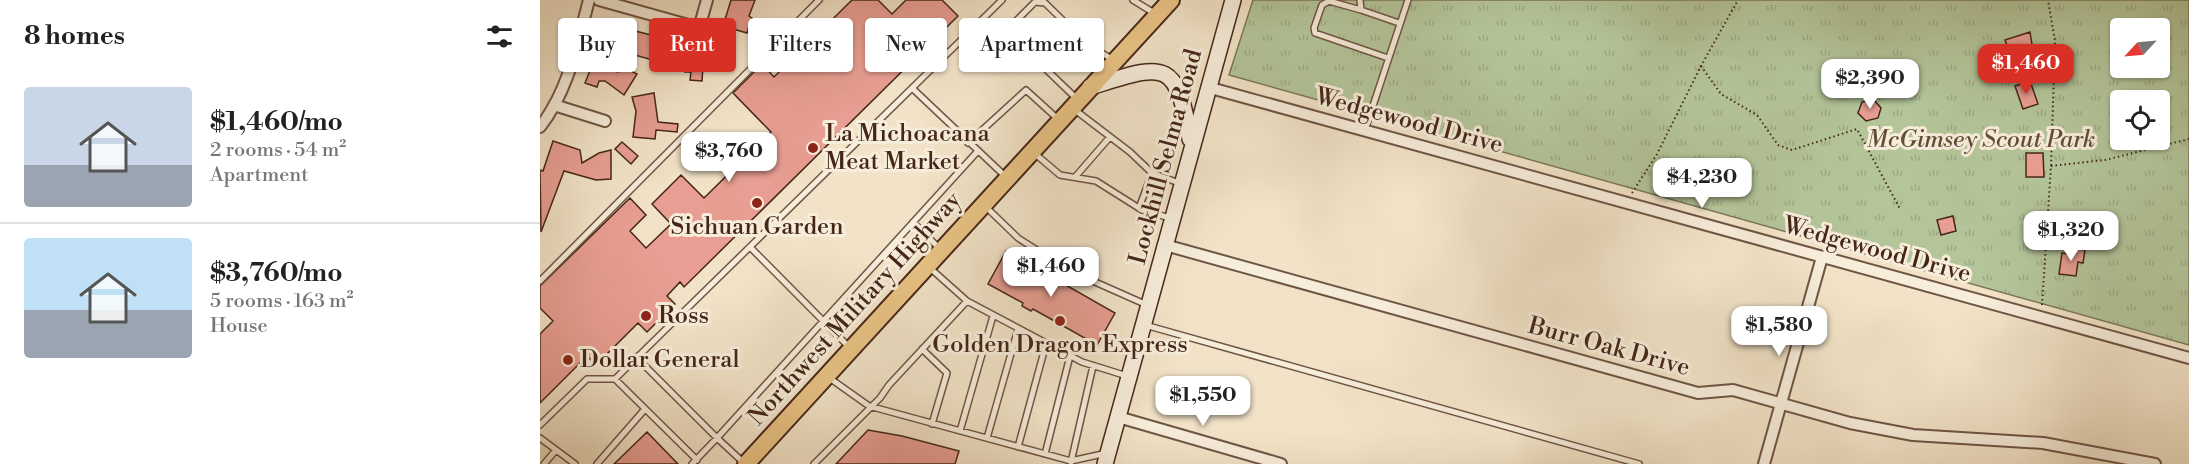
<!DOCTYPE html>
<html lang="en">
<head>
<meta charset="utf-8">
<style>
	body { margin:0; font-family:"Libre Bodoni",serif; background:#f6f6f6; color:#222; height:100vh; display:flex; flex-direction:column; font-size:22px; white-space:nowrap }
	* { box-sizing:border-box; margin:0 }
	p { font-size:20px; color:#767676 }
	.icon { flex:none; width:33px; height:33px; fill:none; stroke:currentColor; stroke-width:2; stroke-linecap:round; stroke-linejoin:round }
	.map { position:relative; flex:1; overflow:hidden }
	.side { display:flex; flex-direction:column; background:#fff; width:540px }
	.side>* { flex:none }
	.guide { position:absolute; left:18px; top:18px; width:570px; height:54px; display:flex; gap:12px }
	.needle { width:39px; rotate:244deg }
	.fabs { position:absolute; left:1570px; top:18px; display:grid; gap:12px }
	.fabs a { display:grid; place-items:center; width:60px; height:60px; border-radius:6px; background:#fff; box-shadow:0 2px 4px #0004; font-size:30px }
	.price { position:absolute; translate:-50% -51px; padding:0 14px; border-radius:12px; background:#fff; color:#222; font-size:20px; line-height:39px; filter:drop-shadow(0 2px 3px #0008) }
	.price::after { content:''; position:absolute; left:50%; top:36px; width:18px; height:14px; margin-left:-9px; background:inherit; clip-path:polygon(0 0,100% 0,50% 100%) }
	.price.active { background:#d93025; color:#fff }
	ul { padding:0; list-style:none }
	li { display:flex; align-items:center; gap:18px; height:150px; padding:0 24px }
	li+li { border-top:2px solid #e0e0e0 }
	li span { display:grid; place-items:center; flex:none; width:168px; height:120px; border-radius:6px; color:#555 }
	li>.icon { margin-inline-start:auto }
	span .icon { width:72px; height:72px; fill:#fffc; stroke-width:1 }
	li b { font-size:26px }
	h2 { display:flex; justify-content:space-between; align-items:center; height:72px; padding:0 24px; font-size:26px }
	.tag { padding:0 21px; border-radius:6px; background:#fff; box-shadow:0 2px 4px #0004; font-size:21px; line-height:54px }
	.tag.active { background:#d93025; color:#fff }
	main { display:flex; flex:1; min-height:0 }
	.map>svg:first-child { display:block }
	.park { fill:url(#park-tufts); stroke:#7c765a; stroke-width:1.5; fill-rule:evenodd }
	.building { fill:#e89e92; stroke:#452619; stroke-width:1.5 }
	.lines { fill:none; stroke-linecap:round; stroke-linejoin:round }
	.lane-casing { stroke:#705545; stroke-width:8 }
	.street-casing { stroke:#705545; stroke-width:14 }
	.secondary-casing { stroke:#452619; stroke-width:18 }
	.primary-casing { stroke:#452619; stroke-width:20 }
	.path { stroke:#452619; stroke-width:2; stroke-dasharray:1.5 3; stroke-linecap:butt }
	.lane { stroke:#f7eddb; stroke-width:5 }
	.street { stroke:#f7eddb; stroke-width:10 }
	.secondary { stroke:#f7eddb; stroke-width:15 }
	.primary { stroke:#e9c284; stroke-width:16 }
	.poi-dot { fill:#8f2418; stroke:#f7eddb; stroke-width:2 }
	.labels { text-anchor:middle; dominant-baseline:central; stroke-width:6; stroke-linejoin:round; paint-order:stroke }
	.street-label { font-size:24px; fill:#452619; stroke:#f7eddb }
	.poi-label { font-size:24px; fill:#452619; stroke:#f7eddb; text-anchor:start }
	.park-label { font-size:24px; font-style:italic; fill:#614e39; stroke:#f7eddb }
</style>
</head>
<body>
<main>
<section class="side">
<h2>8 homes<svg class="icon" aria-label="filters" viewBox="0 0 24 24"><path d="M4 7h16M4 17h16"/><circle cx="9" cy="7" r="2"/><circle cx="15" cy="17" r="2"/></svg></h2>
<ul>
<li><span style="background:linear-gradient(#c9d6e8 65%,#9aa5b1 0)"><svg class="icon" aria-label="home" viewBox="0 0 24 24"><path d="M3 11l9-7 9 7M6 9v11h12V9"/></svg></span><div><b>$1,460/mo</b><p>2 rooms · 54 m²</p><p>Apartment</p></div></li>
<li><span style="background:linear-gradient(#bfe0f5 60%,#9aa5b1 0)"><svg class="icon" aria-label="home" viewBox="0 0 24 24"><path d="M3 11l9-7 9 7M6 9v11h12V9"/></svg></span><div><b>$3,760/mo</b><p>5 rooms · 163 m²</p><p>House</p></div></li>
</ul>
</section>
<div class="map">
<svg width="1649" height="464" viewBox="0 0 1649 464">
	<defs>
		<pattern id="park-tufts" width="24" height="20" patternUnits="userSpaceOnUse" patternTransform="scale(1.5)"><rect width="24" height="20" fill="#b4c59a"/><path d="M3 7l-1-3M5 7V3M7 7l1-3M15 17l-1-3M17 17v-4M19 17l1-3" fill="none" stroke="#9ca984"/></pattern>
	</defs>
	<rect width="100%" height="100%" fill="#f2e3c8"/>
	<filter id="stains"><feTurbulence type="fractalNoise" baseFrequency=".00333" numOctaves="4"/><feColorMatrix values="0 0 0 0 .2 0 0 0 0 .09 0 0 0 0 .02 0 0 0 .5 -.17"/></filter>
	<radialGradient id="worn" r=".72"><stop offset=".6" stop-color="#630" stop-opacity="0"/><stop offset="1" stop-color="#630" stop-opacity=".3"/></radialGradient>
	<!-- park -->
	<path class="park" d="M713,0H1649V345L689,75ZM1581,28H1620V68H1581ZM1581,100H1620V140H1581Z"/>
	<!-- building -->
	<path class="building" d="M191,0H215L209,16L212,18L207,33L183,26Z
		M312,0H338L352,14L366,0H402L418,16L144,287L140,282L127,296L135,304L107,332L98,323L56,365L47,356L0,403V334L13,321L0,308V286L90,198L106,215L90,231L106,248L131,224L112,204L141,175L164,198L231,132L193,93L222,64L234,77Z
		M64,23L75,24L74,28L89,35L91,30L123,38L120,46L134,45L143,46L142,51H164L162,81L150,80L151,72H145V69L59,45Z
		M1490,32L1494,57L1472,63L1465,40Z
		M181,39L192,58L176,66L167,51H172L174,44Z
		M57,53L65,57L62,68L78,72L81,66L97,74L84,95L65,81H59L57,87L45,83Z
		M1490,81L1498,104L1483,109L1475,86Z
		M114,93L118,122L138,124L137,132L116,130L115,139L93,137L96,111L92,97Z
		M1333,99L1341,108L1338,118L1326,121L1318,113L1322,102Z
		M13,141L40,150L42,163L59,153L71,150V179L56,180L24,171L1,232L0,170L3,171Z
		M82,142L98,156L91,164L75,149Z
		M1486,153H1503L1504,177H1486Z
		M1413,216L1416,231L1401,235L1397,220Z
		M1529,248L1545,250L1543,263L1538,262L1536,276L1519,274L1522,253L1528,254Z
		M466,251L575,313L557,345L493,309L491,311L482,306L483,303L448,284Z
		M328,430L362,436L419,451L415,464H296Z
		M107,432L138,464H74Z"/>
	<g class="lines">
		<defs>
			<path id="lane" d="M593,0L614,13
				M820,0L821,10L859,23
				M503,1L545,42L573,60
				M505,3L495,2L466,31L537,99
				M821,10L789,1L782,5L774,28L775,33L848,58
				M372,88L466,177
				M535,110L590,152L612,173L639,183
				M825,130L868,0
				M428,143L486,90L519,120
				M493,152L520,175L556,181L602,210L630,218
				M536,176L569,138
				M445,206L478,238L528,270L607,305
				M599,208L612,173
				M373,222L400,249
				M210,247L310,348
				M390,268L427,301
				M0,281L279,0
				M605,325L1099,464
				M382,349L407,373L392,424
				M96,357L177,438L437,152
				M288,377L329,406L531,461L567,453
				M75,379L157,460
				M0,425L47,379H75L462,0
				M420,431L453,316
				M0,438L35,464
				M447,438L478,329
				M478,447L506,344
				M505,454L530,356
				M531,462L553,366
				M4,464L16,450
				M57,464L105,409
				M152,464L177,438L204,463
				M274,464L340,398L349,385L427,301L542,362L587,376"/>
			<path id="street" d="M59,0L159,28L167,0
				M667,87L1649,358
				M14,105L65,121
				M0,127C29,90 37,44 49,0
				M625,245L1158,393L1193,390L1310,423L1373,435L1503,443L1615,464
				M578,417L741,464
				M1224,464L1282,257"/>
			<path id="secondary" d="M550,87C623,65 636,55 650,139
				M565,464L693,0"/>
			<path id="primary" d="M206,464L631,0"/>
		</defs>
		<!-- lane casing -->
		<use href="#lane" class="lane-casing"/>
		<!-- street casing -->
		<use href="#street" class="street-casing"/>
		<!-- secondary casing -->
		<use href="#secondary" class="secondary-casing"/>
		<!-- primary casing -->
		<use href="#primary" class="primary-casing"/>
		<!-- path -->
		<path class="path" d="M1161,66L1181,94L1217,115L1238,145L1252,150L1317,129L1360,209
			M1511,166L1565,160L1649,139
			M1092,193L1117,154L1161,66L1198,0
			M1502,305L1511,166L1515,41L1508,0"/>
		<!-- lane -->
		<use href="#lane" class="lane"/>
		<!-- street -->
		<use href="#street" class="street"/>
		<!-- secondary -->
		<use href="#secondary" class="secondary"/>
		<!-- primary -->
		<use href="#primary" class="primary"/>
	</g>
	<!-- markers -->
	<g class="poi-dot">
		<circle cx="273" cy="148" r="6"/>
		<circle cx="217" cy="203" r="6"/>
		<circle cx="106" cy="316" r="6"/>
		<circle cx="520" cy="321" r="6"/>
		<circle cx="28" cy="360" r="6"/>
	</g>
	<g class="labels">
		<!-- street labels -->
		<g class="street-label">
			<text transform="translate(869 121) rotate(15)">Wedgewood Drive</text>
			<text transform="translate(626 157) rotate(-75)">Lockhill Selma Road</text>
			<text transform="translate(1337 250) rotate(15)">Wedgewood Drive</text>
			<text transform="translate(315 309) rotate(-48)">Northwest Military Highway</text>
			<text transform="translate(1069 347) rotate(15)">Burr Oak Drive</text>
		</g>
		<!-- poi labels -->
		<g class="poi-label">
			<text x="285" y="134">La Michoacana<tspan x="285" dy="28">Meat Market</tspan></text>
			<text x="217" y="227" text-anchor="middle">Sichuan Garden</text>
			<text x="118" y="316">Ross</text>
			<text x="520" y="345" text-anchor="middle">Golden Dragon Express</text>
			<text x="40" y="360">Dollar General</text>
		</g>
		<!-- park labels -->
		<g class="park-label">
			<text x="1441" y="140">McGimsey Scout Park</text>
		</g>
	</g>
	<rect width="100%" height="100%" filter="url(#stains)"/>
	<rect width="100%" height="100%" fill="url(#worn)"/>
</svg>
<div class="fabs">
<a><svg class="needle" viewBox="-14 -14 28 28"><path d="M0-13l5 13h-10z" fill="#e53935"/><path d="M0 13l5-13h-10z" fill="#767676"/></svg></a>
<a><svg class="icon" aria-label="locate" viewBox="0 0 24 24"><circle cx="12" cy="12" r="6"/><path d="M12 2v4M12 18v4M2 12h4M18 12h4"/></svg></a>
</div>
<b class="price active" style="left:1486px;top:95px">$1,460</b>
<b class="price" style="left:1330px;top:110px">$2,390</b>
<b class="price" style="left:189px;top:183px">$3,760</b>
<b class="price" style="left:1162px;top:209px">$4,230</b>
<b class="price" style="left:1531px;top:262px">$1,320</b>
<b class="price" style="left:511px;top:298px">$1,460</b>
<b class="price" style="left:1239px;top:357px">$1,580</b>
<b class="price" style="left:663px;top:427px">$1,550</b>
<div class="guide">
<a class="tag">Buy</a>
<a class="tag active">Rent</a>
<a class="tag">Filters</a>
<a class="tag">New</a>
<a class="tag">Apartment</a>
</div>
</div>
</main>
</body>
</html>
